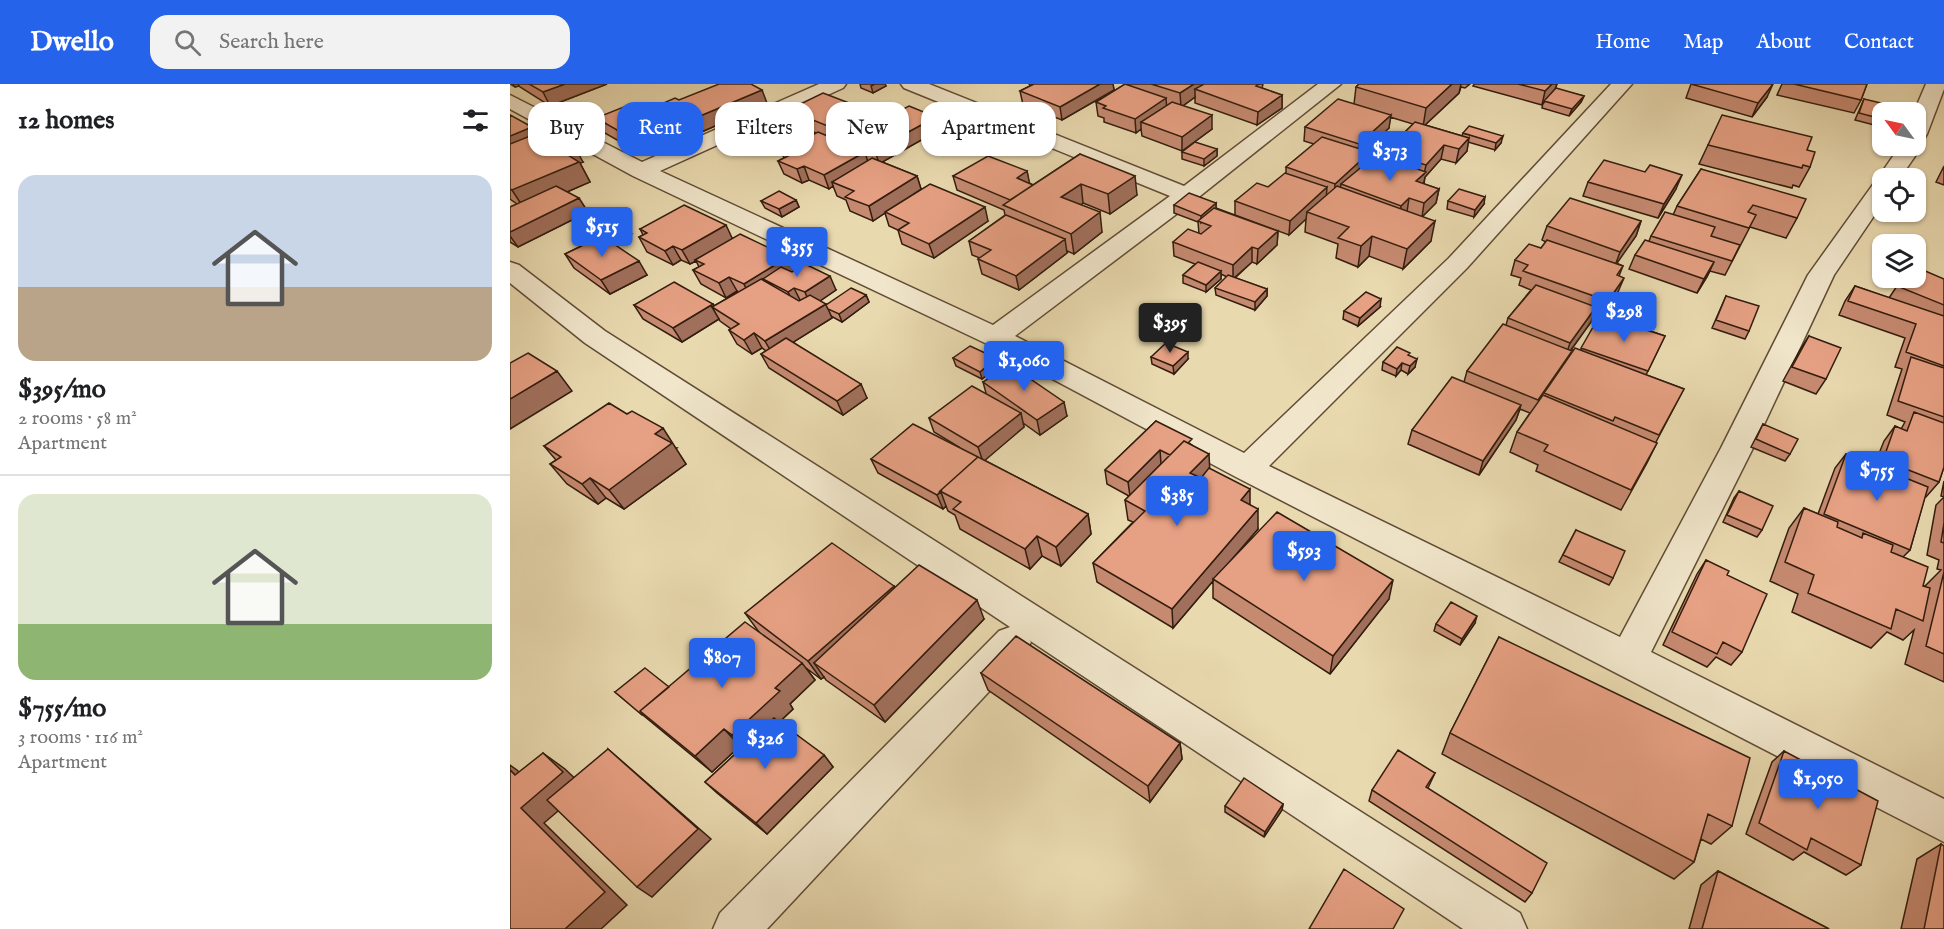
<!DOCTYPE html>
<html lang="en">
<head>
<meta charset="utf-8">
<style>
	body { margin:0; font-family:"IM FELL English",serif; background:#f2f2f2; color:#202124; height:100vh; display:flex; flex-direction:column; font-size:22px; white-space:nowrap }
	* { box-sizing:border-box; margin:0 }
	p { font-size:20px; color:#757577 }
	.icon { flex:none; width:33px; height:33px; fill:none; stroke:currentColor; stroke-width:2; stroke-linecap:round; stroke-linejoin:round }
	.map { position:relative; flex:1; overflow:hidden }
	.drawer { display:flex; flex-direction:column; background:#fff; width:510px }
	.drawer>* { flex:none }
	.hud { position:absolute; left:18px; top:18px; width:570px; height:54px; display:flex; gap:12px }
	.needle { width:39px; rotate:303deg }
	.controls { position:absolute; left:1362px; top:18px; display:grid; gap:12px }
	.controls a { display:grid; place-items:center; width:54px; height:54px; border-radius:12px; background:#fff; box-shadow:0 2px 4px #0004; font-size:30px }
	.price { position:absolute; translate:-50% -51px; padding:0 14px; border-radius:6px; background:#2563eb; color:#fff; font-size:20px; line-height:39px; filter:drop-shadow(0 2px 3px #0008) }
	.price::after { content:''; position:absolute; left:50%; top:36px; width:18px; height:14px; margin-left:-9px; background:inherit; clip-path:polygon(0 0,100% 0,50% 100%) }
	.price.active { background:#222; color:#fff }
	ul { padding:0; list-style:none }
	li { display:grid; align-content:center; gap:12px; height:318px; padding:0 18px }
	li+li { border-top:2px solid #e0e0e0 }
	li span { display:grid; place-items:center; height:186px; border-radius:18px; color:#555 }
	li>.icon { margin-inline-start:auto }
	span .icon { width:108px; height:108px; fill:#fffc; stroke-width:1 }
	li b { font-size:26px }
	h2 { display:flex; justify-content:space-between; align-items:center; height:72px; padding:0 18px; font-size:26px }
	.chip { padding:0 21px; border-radius:18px; background:#fff; box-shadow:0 2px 4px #0004; font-size:21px; line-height:54px }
	.chip.active { background:#2563eb; color:#fff }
	header { display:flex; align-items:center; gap:36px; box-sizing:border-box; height:84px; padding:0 30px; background:#2563eb; color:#fff }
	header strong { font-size:28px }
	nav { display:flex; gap:33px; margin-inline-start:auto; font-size:21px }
	.search { width:420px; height:54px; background:#f2f2f2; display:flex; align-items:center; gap:15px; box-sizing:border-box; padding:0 21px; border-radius:18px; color:#757577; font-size:22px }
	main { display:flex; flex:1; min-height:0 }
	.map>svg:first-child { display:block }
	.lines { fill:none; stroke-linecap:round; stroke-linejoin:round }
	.minor-casing { stroke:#604c36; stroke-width:3 }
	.minor { fill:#f1e6cb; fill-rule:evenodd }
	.wall { fill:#c68a71; stroke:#331d0e; stroke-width:1.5; fill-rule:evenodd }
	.shaded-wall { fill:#a1705c; stroke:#331d0e; stroke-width:1.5 }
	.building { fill:#e6a083; stroke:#331d0e; stroke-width:1.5 }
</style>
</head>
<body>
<header>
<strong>Dwello</strong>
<div class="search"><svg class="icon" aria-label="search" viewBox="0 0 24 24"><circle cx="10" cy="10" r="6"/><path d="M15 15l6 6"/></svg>Search here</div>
<nav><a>Home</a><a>Map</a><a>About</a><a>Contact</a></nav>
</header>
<main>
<section class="drawer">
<h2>12 homes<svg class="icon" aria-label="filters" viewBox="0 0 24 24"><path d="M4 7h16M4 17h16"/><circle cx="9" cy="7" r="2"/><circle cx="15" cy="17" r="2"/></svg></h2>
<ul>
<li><span style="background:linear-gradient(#c9d6e8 60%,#b9a48a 0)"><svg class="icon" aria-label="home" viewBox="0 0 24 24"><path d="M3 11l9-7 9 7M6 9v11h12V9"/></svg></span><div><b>$395/mo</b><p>2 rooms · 58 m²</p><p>Apartment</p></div></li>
<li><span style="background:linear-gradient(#dfe7d0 70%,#8fb573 0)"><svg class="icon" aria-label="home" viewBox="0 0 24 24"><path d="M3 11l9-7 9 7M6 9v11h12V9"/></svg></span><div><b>$755/mo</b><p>3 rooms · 116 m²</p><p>Apartment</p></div></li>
</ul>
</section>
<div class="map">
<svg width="1434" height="845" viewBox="0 0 1434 845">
	<rect width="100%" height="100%" fill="#e9d9af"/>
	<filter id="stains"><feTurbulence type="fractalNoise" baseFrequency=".00333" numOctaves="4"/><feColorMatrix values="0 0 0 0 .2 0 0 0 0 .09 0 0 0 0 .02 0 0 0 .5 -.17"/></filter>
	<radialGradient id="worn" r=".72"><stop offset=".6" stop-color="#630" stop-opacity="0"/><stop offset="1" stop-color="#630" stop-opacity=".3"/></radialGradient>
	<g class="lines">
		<defs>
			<path id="minor" d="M309,0H336L333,4L150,87L483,241L660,112L394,4L391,0H419L674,102L808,0H831L685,116L505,252L734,369L939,174L1101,0H1122L957,184L759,382L1110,553L1211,364L1298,191L1364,99L1370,98L1368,94L1390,62H1406V57H1409L1412,62L1390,94H1372V120L1324,191L1243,364L1141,568L1434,715V758L726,393L475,259L123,92L0,25V11L132,78Z
				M1416,0H1434V5L1417,50L1414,55L1406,56L1404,28Z
				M0,178L9,181L95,247L1010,829L1017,845H953L519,556L521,558L515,569L257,845H203L210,829L489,547L500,543L75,259L0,199Z"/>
		</defs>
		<!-- minor casing -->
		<use href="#minor" class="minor-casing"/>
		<!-- minor -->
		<use href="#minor" class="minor"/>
	</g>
	<!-- wall -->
	<path class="wall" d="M0,0H97L40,22L10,3L9,2L5,3Z
		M350,0H375L376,2L363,9L351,4Z
		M519,0H603L604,6L552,36L513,21L510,7L520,2Z
		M614,0H753L752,4L772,11V24L747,41L685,19V13L673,22L702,45L672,67L632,52L631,45L626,49L594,38V34L588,32L586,18L614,1Z
		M849,0H960L955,4L951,3L949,9L915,41L952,52L953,49L991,59L985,66L958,58L957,67L946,79L931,75L915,93L914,100L929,105L926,119L913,132L921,157L893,185L859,172L848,183L826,174L828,160L795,148L796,135L779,151L725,131V117L758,103L776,89V83L804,60L794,57L795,43L844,20L846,3ZM880,33L903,40L889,54L873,49L879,44Z
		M964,0H1047L1045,5L1074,12L1071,18L1059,32L1032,24L1033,18L1032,21L963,2Z
		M1181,0L1257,13L1242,33L1176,14Z
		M1272,0H1357L1351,16L1344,29L1267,11Z
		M1354,15L1372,28V43L1345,36Z
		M169,16L257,19L178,54L149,37L142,24Z
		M278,26L359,38L326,56L340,62L337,54L426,33L429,46L372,78L407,92L411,105L478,137L424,174L392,160L388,146L379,142L375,129L363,137L340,127L336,116L327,112L323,102L319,105L299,96L292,99L274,90L268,77L274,74L271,67L306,49L283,39Z
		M0,31L26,50L73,78L70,79L80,98L57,108L78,128L8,163L0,158V123L7,120L0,115Z
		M143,31L150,44L114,60L93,48L86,34Z
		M486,55L515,60L503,68L488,62Z
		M1198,61L1297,66L1300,83L1289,103L1283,101L1282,104L1189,80Z
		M707,65V72L694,82L672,75V68Z
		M570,70L627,111L600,130L573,119L571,121L592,148L564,170L557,167V169L509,206L472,190L468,175L470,174L462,171L459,157L495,131L494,126L447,106L443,92L517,87L519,99L523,101Z
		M1434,82V101L1426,98Z
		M1191,85L1287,134L1276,154L1240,143L1215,191L1200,187L1187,209L1119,185L1125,171L1139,157L1141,152L1163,131L1167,122Z
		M1078,98L1166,105L1148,134L1073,112Z
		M286,116L289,123L272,133L255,124L251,117Z
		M938,117L974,120L964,133L937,125Z
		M706,119V124L768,147L767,161L747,180L742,178L725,194L757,205V212L745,226L706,211L705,204L717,193L711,190V195L696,208L673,199V191L685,180L664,172L663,158L689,150L688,138L664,129V121Z
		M1380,128H1407L1402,136L1379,129Z
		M1131,137L1126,152L1106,179L1113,182L1109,192L1108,208L1093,231L1155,252L1136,291L1174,305L1146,358L1147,359L1137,379L1111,426L1026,387L1028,381L1000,368L1007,348L1020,329L1010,325L1006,336L969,391L898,360L902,346L954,298L957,287L996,241L998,234L1021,206L1009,201L1011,194L1001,191L1005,176L1031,164L1036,158L1032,156L1037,142ZM1084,229L1090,231L1071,266H1061L1081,238Z
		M130,145L222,154L284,187L326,206L310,217L316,221L356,211L359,218L332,238L321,232L322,234L283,258L357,314L333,331L259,284L251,270L256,267L252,264L242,270L227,260L219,246L221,245L210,237L209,235L172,258L133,235L124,221L204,222L228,208L227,207L216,214L191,200L183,186L189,183L186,177L180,180L171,176L163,181L137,168L129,153L133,151Z
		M84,148L121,150L103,159L137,191L100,210L64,184L55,170L88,154Z
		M1434,195V383L1429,398L1416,413L1415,412L1400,466L1393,473L1413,502H1415L1431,486L1427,485L1429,476L1417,471L1426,421L1434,413L1431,412L1434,397V598L1395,580L1404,546L1393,556L1377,548L1361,564L1282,528L1288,510L1260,497L1279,444L1294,424L1308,430L1325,384L1336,370L1364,382L1374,357L1385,342L1391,345L1395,338L1377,331L1391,288L1392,285L1385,283L1395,254L1329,231L1335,217L1345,202L1379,214L1387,202Z
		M1216,212L1239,247L1235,255L1202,244Z
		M870,223L848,242L833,235L834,227Z
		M1299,252L1316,295L1306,310L1273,297L1290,266Z
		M899,272L905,283L898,290L891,286L886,292L872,286L873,278Z
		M641,273L678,275L664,290L642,280Z
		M443,274H486L488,282L472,295L446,282Z
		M473,298L557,332L530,351L513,339L514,343L474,376L578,430L581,450L551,482L532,472L520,485L450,445L445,431L438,427L436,422L433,425L368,389L361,375L449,363L424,348L419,334L476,309Z
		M646,337L682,361L700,385L740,421L748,445L723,474L879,515L820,590L703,514V497L663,544L587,498L583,479L623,438L618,436L615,416L619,412L597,400L595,386Z
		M1253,340L1280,370L1275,377L1241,363Z
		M34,362L167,364L166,365L176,380L114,425L96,414L88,420L57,400L40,380L46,376Z
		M1229,407L1252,446L1247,453L1213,438L1224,414Z
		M1066,446L1103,494L1099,501L1049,478Z
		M1196,476L1217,491L1232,568L1221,581L1206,573L1197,583L1153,561L1187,490Z
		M384,502L385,503L474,535L375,638L316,596L314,593L311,595L296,584L305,596L280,620L283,625L269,638L314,671L323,683L257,750L207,709L195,698L232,664L230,662L202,688L105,608L159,603L249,548L235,529Z
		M965,539L950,561L924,547L926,540Z
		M989,553L1222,742L1201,760L1191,755L1184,778L1164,795L932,670L940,649Z
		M471,589L670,659L672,675L640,718L478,606Z
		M1274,667L1351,781L1336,791L1294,768L1283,776L1236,750L1262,678Z
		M925,689L918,704L1022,809L1015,818L859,717L862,706Z
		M773,720L772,726L754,753L715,728V722Z
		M1431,760L1434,845H1391L1407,775Z
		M1208,787L1319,845H1179L1191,801Z"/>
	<!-- shaded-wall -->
	<path class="shaded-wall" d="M3,0H8L9,2L5,3Z
		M55,0H97L40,22L33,8Z
		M365,0H375L376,2L363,9L361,2Z
		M590,0H603L604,6L552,36L550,23Z
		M684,0H699L685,5V13L671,23L670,9Z
		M942,0H951L949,9L913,43L916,24Z
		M1042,0H1047L1045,5L1032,21L1035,7Z
		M1263,0L1257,13L1242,33L1248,19Z
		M252,6L257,19L178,54L171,40Z
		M772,11V24L747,41L748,28Z
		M1074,12L1071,18L1059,32L1062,25Z
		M656,14L657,28L631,38V45L626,49L625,35Z
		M355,25L359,38L324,57L320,43Z
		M143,31L150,44L114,60L107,46Z
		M702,31V45L672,67V53Z
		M881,31L879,44L847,74L849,60Z
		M426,33L429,46L369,80L365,66Z
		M22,43L30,57L0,70V52Z
		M993,52L991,59L985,66L986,59Z
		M514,53L515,60L503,68L501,61Z
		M959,54L957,67L946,79L949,65Z
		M62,58L73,78L70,79L80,98L15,126L2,106L47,64Z
		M934,61L931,75L915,93L913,102L906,97L914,90L916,81Z
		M707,65V72L694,82V75Z
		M355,68L359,82L322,98L323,102L319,105L314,91Z
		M860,68L858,82L831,100L830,108L824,114L825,100Z
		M294,82L299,96L292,99L287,85Z
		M517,87L520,101L507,94Z
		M1172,91L1166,105L1148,134L1154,120Z
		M407,92L411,105L363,137L359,122Z
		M625,92L627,111L600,130L598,110Z
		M571,100L573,119L555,133L551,113Z
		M817,103L816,117L797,128L796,135L779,151L780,137Z
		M929,105L926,119L912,133L914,119Z
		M975,113L974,120L964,133L965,126Z
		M69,114L78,128L8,163L0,152V148Z
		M899,114L897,128L889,136L891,122Z
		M286,116L289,123L272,133L269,125Z
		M706,119V127L691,139V132Z
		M475,123L478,137L424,174L419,160Z
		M590,128L592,148L564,170L561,150Z
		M925,137L921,157L893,185L897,165Z
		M1131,137L1126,152L1105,182L1110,168Z
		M216,141L223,156L185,176L186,177L180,180L172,166Z
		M117,143L121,150L99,161L95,154Z
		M768,147L767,161L747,180L748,165Z
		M862,152L859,172L848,183L851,162Z
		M555,155L557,169L509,206L506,192Z
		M163,162L171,176L163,181L155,167Z
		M742,163V178L723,195V181Z
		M278,173L284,187L263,200L253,195L257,204L241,215L234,200Z
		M129,177L137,191L100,210L91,196Z
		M1204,178L1197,193L1187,209L1194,195Z
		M711,187V195L696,208V201Z
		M320,192L326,206L301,223L295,208Z
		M219,193L227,207L216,214L209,199Z
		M1114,194L1108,208L1092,232L1098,217Z
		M284,204L291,218L285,222L278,208Z
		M757,205V212L745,226V218Z
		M356,211L359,218L332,238L329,230Z
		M871,215L870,223L848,242L850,234Z
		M203,220L206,225L202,223L209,235L172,258L163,244Z
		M316,220L322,234L263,271L255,257Z
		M1086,223L1081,238L1055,274L1060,259Z
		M244,249L252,264L242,270L234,256Z
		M678,268V275L664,290L663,282Z
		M486,274L488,282L472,295L470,288Z
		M907,275L905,283L898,290L900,282Z
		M892,279L891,286L886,292L887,285Z
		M47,287L62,307L0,345V315Z
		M351,300L357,314L333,331L327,317Z
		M554,318L557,332L530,351L527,336Z
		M1011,321L1006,336L969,391L973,377Z
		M511,329L514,343L473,378L468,363Z
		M153,344L176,380L114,425L99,406L145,350Z
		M650,366L651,380L620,412L618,398Z
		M699,370L700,390L681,409L680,389Z
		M80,394L96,414L88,420L72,400Z
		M740,405V425L731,416Z
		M431,408L436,422L433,425L427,411Z
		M748,425V445L704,496L703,495V497L663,544L662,525Z
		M578,430L581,450L551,482L546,463Z
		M527,452L532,472L520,485L515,465Z
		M883,496L879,515L820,590L823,572Z
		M384,502L394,521L304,579L314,593L311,595L298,577Z
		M467,516L474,535L375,638L364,621Z
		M967,532L965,539L950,561L952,555Z
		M292,579L305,596L280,620L283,625L238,668L222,651L265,604Z
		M214,645L230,662L202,688L185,672Z
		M670,659L672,675L640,718L638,702Z
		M98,665L201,755L142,813L127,803Z
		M33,669L55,685L75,704L34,739L117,821L91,845H55L11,724Z
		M314,671L323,683L257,750L246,739Z
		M0,681L7,686L28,707L5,691L0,686Z
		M773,720L772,726L754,753L755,748Z"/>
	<!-- building -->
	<path class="building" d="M19,0H55L33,8Z
		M209,0H241L252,6L171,40L142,24L165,14L169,16Z
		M524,0H590L550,23L510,7Z
		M615,0L656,14L625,35L593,24L596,22L586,18Z
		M641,0H684L670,9Z
		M694,0H749L746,2L772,11L748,28L685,5Z
		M849,0H942L916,24L846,3Z
		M1008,0H1042L1035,7Z
		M1181,0H1263L1248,19Z
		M1284,0H1357L1351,16Z
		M1046,4L1074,12L1062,25L1034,17Z
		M313,9L355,25L320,43L278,26Z
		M828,15L881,31L849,60L795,43Z
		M1354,15L1392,24L1391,28H1372V35L1349,29Z
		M662,18L702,31L672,53L631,38Z
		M121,20L143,31L107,46L86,34Z
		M399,22L426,33L365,66L337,54Z
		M0,31L22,43L0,52Z
		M1212,31L1302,53L1297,66L1305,68L1300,83L1293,81L1292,84L1198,61Z
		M905,38L959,54L949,65L934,61L916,81L874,69Z
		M959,42L993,52L986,59L953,49Z
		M40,44L62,58L47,64L69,78L2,106L0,105V60Z
		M499,47L514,53L501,61L486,55Z
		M308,48L355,68L314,91L294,82L287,85L268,77L280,71L271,67Z
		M872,49L889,54L874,69L872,73L866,71L863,73L860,71V68L854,66Z
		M812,53L860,68L825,100L776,83Z
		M685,58L707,65L694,75L672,68Z
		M570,70L625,92L598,110L571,100L551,113L590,128L561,150L493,121Z
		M866,71L916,88L906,97L929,105L914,119L899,114L891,122L831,100Z
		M478,72L517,87L507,94L523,101L500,116L443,92Z
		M362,74L407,92L359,122L335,113L344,107L322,98Z
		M1094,76L1135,88L1140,81L1172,91L1154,120L1078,98Z
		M1191,85L1296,115L1287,134L1243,121L1238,128L1246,131L1239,144L1167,122Z
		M775,89L817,103L780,137L725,117L747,99L758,103Z
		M420,100L475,123L419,160L388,146L399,139L375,128Z
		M46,102L69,114L0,148V123Z
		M827,102L925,137L897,165L862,152L851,162L828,154L839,143L797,128Z
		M949,105L975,113L965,126L938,117Z
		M269,107L286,116L269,125L251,117Z
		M679,109L706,119L691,132L664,121Z
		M1060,114L1131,137L1110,168L1037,142Z
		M1406,117L1411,118L1407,128H1404H1406Z
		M174,121L216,141L172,166L163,162L155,167L129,153L137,149L130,145Z
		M704,124L768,147L748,165L742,163L723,181L663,158L678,145L691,150L701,142L688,137Z
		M1155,128L1205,143L1201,152L1230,161L1222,177L1141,152Z
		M496,131L555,155L506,192L468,175L481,166L459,157Z
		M106,137L117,143L95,154L84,148Z
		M230,150L278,173L234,200L219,193L209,199L183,186L194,180L185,176Z
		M92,152L129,177L91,196L55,170Z
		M1037,156L1113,182L1107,191L1114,194L1098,217L1013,187L1018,181L1005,176L1019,160L1031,164Z
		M1135,156L1204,178L1194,195L1125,171Z
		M688,178L711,187L696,201L673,191Z
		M295,180L320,192L295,208L284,204L278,208L253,195L271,183L282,188Z
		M1406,183L1434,195V221L1387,202L1394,194H1406Z
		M718,191L757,205L745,218L705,204Z
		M251,195L289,217L300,211L316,220L255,257L244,249L234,256L219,246L229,240L202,223Z
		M164,198L203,220L163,244L124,221Z
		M1026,201L1086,223L1060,259L998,234Z
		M1345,202L1434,232V282L1396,268L1406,240L1338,217Z
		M341,204L356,211L329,230L318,225L316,221Z
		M856,208L871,215L850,234L834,227Z
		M1216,212L1249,222L1239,247L1206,236Z
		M1090,231L1155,252L1138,287L1071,264Z
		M993,240L1062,267L1028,316L957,287Z
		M1299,252L1331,264L1316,295L1282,283Z
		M276,254L351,300L327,317L251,270Z
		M656,259L678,268L663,282L641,273Z
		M460,262L486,274L470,288L443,274Z
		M887,263L900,269L898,271L907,275L900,282L892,279L887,285L873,278Z
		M1065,264L1174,305L1149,351L1105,333L1103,337L1034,309Z
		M18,269L47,287L0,315V279Z
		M1401,273L1434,284V333L1388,317Z
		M500,281L554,318L527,336L473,298Z
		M942,293L1011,321L973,377L902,346Z
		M462,302L511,329L468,363L419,334Z
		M1033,311L1147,359L1121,406L1034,367L1038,361L1007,348Z
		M99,319L117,330L122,327L153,344L145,350L162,359L99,406L80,394L72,400L40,380L51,373L34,362Z
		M1404,328L1434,339V383L1429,398L1373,376L1385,342L1397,347Z
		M646,337L682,355L678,359L674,357L660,371L650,366L618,398L595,386Z
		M403,340L468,373L430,407H431L427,411L361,375Z
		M1253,340L1288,355L1280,370L1246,355Z
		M674,357L699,370L680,389L691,394L699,384L740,405L731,416L748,425L662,525L583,479L635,427L615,416Z
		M1336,370L1418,403L1400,466L1314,430Z
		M468,373L578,430L546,463L527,452L515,465L443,425L451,418L430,407Z
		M1229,407L1263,422L1252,446L1217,431Z
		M1294,424L1328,438L1327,443L1352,454L1353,449L1383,461L1381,468L1418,483L1413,502L1420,504L1413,537L1386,525L1381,545L1298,509L1304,491L1275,478Z
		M767,428L883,496L823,572L703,495Z
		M1434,439V459L1431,458Z
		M1066,446L1115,467L1103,494L1053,471Z
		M322,459L384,502L298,577L235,529Z
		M1196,476L1219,487L1217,491L1257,510L1232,568L1213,558L1207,570L1162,548Z
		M409,481L467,516L364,621L304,579Z
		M1434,488V570L1416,562Z
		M941,518L967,532L952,555L926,540Z
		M235,538L292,579L265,604L270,607L222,651L214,645L185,672L130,627Z
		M506,552L670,659L638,702L471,589Z
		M989,553L1240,674L1222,742L1198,730L1184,778L940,649Z
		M135,584L159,603L130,627L133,630L132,631L105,608Z
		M264,634L314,671L246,739L195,698Z
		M98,665L188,745L127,803L37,716Z
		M888,666L925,689L916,703L1037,779L1022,809L862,706Z
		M1274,667L1368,717L1351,781L1301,754L1297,766L1249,739Z
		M33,669L53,688L11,724L95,808L55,845H0V686L5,691Z
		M734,694L773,720L755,748L715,722Z
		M1431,760L1434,762V845H1414Z
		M834,785L894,825L883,845H799Z
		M1208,787L1319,845H1192Z"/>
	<rect width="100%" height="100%" filter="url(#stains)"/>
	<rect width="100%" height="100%" fill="url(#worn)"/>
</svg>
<div class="controls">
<a><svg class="needle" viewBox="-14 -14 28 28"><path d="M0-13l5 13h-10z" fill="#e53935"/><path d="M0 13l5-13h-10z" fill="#757577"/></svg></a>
<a><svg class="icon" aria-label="locate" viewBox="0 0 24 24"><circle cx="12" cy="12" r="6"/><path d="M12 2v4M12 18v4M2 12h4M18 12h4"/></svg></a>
<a><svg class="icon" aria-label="layers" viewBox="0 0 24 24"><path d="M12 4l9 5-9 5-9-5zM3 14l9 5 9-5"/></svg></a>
</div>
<b class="price" style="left:880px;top:98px">$373</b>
<b class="price" style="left:92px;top:174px">$515</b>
<b class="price" style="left:287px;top:194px">$355</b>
<b class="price" style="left:1114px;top:259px">$298</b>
<b class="price active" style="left:660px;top:270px">$395</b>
<b class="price" style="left:514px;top:308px">$1,060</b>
<b class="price" style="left:1367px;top:418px">$755</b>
<b class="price" style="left:667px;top:443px">$385</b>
<b class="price" style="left:794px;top:498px">$593</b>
<b class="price" style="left:212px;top:605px">$807</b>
<b class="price" style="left:255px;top:686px">$326</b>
<b class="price" style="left:1308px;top:726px">$1,050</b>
<div class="hud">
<a class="chip">Buy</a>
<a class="chip active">Rent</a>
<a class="chip">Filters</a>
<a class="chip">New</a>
<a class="chip">Apartment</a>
</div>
</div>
</main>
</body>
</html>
